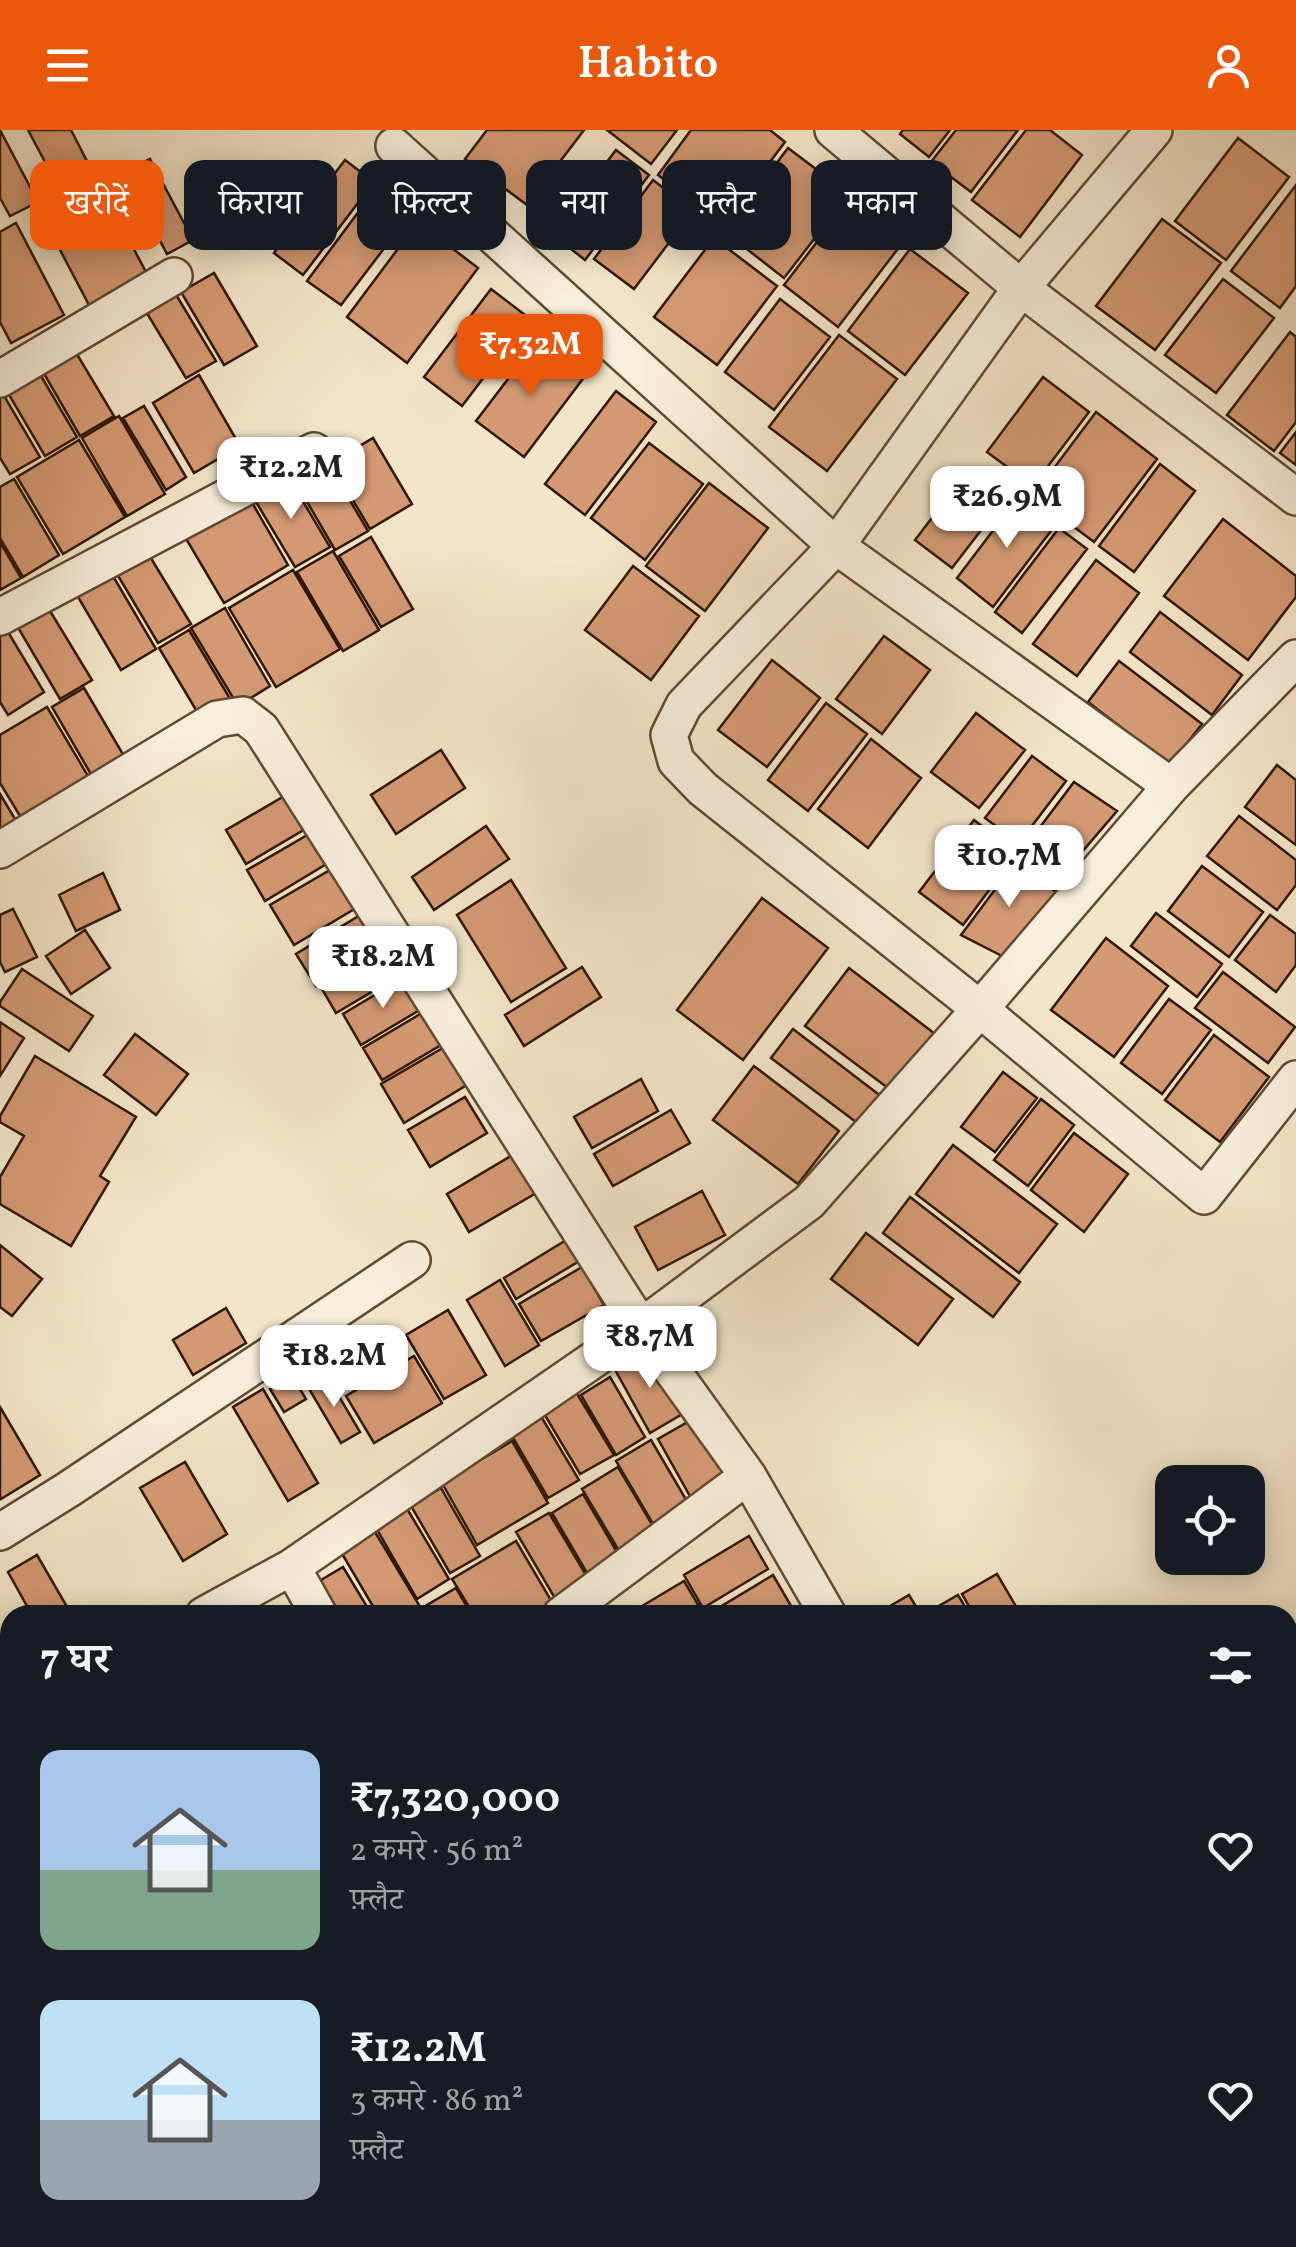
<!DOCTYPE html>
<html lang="hi">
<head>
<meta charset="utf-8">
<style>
	body { margin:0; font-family:Vollkorn,"Noto Serif Devanagari",serif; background:#20242c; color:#f1f3f6; height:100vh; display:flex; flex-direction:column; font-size:38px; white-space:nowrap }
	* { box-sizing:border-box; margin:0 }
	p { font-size:32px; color:#9ea1a6 }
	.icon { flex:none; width:55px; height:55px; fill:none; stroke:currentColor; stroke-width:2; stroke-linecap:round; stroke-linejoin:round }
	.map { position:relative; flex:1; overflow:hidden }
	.side { position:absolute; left:0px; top:1475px; width:1298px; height:642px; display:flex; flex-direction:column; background:#171b24; border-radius:30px 30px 0 0; box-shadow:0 5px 25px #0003 }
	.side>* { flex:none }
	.banner { position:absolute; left:30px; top:30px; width:1238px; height:90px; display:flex; gap:20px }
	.buttons { position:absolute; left:1155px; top:1335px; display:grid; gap:20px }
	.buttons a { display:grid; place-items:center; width:110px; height:110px; border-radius:20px; background:#171b24; box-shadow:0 5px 25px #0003; font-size:50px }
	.price { position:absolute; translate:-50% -85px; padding:0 22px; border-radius:20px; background:#fff; color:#222; font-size:32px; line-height:65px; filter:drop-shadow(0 2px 5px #0008) }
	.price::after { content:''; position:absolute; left:50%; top:60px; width:30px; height:22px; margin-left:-15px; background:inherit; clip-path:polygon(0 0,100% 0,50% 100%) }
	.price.selected { background:#ea580c; color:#fff }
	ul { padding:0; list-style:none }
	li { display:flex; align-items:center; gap:30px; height:250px; padding:0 40px }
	li span { display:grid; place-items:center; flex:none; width:280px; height:200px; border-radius:20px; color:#555 }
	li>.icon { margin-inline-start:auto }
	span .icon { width:120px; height:120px; fill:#fffc; stroke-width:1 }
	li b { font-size:42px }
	h2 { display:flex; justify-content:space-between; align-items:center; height:120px; padding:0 40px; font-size:42px }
	.pill { padding:0 35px; border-radius:20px; background:#171b24; box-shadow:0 5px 25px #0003; font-size:35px; line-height:90px }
	.pill.selected { background:#ea580c; color:#fff }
	header { display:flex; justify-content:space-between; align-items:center; height:130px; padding:0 40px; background:#ea580c; color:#fff; font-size:45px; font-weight:600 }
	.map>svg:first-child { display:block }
	.building { fill:#d49a73; stroke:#2f1600; stroke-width:2.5 }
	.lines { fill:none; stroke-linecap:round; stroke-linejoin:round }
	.street-casing { stroke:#604a32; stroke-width:40 }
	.secondary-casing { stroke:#2f1600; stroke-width:55 }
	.street { stroke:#f7eedb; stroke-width:35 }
	.secondary { stroke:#f7eedb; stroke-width:50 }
</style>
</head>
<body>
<header><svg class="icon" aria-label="menu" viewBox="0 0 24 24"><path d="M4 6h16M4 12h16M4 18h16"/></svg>Habito<svg class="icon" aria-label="person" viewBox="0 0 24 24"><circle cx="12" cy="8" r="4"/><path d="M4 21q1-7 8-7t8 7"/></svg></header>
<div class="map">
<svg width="1296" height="2117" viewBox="0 0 1296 2117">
	<rect width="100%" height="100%" fill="#f3e5c8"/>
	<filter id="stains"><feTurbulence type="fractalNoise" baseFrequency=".002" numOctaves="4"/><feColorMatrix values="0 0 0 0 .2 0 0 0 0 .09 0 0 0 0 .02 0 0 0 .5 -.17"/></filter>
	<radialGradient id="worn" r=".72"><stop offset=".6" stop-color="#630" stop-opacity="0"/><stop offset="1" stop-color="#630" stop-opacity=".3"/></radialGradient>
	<!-- building -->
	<path class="building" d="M0,0L38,72L10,86L0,68Z
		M28,0H71L92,41L59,58Z
		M487,0H584L527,75L465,29Z
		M607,0H677L651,34Z
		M691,0H770L785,12L723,94L658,45Z
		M903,0H950L929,27L900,4Z
		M956,0H1018L971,62L931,32Z
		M1026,0H1050L1082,25L1020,107L972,70Z
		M1238,8L1289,47L1226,130L1175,91Z
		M788,18L849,64L784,148L725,102Z
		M616,20L649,45L585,130L552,104Z
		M150,29L193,110L167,124L124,42Z
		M345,30L374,52L303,145L274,123Z
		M97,49L147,144L89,175L39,80Z
		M653,50L693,81L634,159L594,129Z
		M1296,55V156L1280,178L1231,141Z
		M377,57L411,83L341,175L307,151Z
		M846,74L900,116L838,197L784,155Z
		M1162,89L1221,133L1155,220L1096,176Z
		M418,92L478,138L407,233L347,187Z
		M16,93L64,185L11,213L0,192V102Z
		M714,108L777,156L717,235L654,187Z
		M910,119L968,163L905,245L848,201Z
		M214,143L257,216L224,235L181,162Z
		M1223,149L1274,188L1216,263L1165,225Z
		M172,158L216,231L186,248L142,175Z
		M491,159L529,188L462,276L424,247Z
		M780,169L830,207L774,280L725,242Z
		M1290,202L1296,207V292L1274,321L1227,285Z
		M839,205L897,249L827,341L769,297Z
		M537,211L585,246L524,327L476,291Z
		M72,216L114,286L80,306L39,235Z
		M34,234L77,307L45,326L2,253Z
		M199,245L240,316L194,343L153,273Z
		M1043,247L1089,282L1033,356L987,322Z
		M0,259L40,327L10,344L0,328Z
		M616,261L656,292L585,385L545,354Z
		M144,276L186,347L166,360L123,288Z
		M1096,282L1157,329L1094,412L1033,366Z
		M119,286L165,364L127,386L82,308Z
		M1296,302V335L1280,323Z
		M373,308L412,374L370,399L331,333Z
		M79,310L125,387L63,424L17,347Z
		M649,313L703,354L645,430L591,388Z
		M324,327L368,401L335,420L292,346Z
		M1160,334L1195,361L1134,442L1099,416Z
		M968,341L1005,369L952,438L915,410Z
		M288,346L330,417L295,437L253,367Z
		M14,349L59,425L23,447L0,408V357Z
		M709,353L768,398L705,481L646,436Z
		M1020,365L1057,393L993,477L957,448Z
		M250,369L288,435L224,473L185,407Z
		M1223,389L1296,446V467L1248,530L1164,466Z
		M1059,398L1087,419L1022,503L995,482Z
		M371,407L413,479L381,497L339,426Z
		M0,412L21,448L0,460Z
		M146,420L191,494L158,513L114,439Z
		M333,421L379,500L343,521L297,442Z
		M1096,430L1139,463L1077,546L1033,514Z
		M633,436L699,486L651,550L585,500Z
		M293,440L340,519L276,557L229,478Z
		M110,441L156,519L121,540L75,462Z
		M44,471L92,550L60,569L13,489Z
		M225,478L270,556L238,576L191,498Z
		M1160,482L1242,545L1212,585L1130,522Z
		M5,497L44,562L8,585L0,572V500Z
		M189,500L235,577L205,595L159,518Z
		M884,506L930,540L882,604L836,569Z
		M772,530L820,568L767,637L718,600Z
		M1119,531L1202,594L1170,635L1088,572Z
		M84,558L124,626L92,646L52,577Z
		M826,573L867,604L808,681L768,650Z
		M47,577L88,646L20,686L0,653V605Z
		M976,583L1025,620L979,678L931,642Z
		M871,609L921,648L868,718L818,679Z
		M441,620L465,658L396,704L371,665Z
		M1032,626L1066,651L1019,713L985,688Z
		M1277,635L1296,650V715L1245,677Z
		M1074,652L1117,681L1058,750L1022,721Z
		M293,661L312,695L246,734L226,700Z
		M0,664L18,694L0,705Z
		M1239,686L1296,730V755L1277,780L1207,726Z
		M974,690L1017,723L963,795L919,762Z
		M486,696L509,729L434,780L412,747Z
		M316,700L333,730L265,771L247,740Z
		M1017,730L1056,762L1002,826L961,805Z
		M342,733L366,772L294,815L270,775Z
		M1202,736L1263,782L1229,827L1168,781Z
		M103,743L120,780L76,801L59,765Z
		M511,750L566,838L511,872L457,785Z
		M762,768L828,818L743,930L677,880Z
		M13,779L37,827L5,842L0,832V785Z
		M1156,783L1222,834L1197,867L1131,816Z
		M362,784L381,817L316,856L296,824Z
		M1270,785L1296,804V835L1276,862L1235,830Z
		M85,800L110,838L71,864L46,826Z
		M1106,808L1168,856L1114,927L1051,880Z
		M386,821L400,845L336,883L322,859Z
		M582,837L601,867L524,916L505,885Z
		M849,838L939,907L896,964L805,896Z
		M22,839L93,886L69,921L0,876V872Z
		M1223,842L1295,897L1268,933L1195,878Z
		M405,847L423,878L361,915L343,884Z
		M1169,869L1211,900L1162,964L1121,933Z
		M427,880L446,912L382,950L363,918Z
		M0,892L24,908L0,946Z
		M793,899L882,967L860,995L771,928Z
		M135,904L188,944L156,985L104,945Z
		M1214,905L1269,947L1220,1012L1165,970Z
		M448,915L470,953L404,993L381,954Z
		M35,926L136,987L100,1046L109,1052L71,1116L0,1074V1047L24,1006L0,992V986Z
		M754,936L839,1001L798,1054L713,990Z
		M1003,942L1037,968L995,1022L961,997Z
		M641,949L658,981L592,1018L574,987Z
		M465,967L487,1003L430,1037L408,1000Z
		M1041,969L1074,995L1028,1056L994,1030Z
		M671,980L690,1013L613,1056L594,1024Z
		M1074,1003L1128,1044L1084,1102L1031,1060Z
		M953,1015L1057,1094L1019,1143L916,1064Z
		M516,1023L538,1062L469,1102L447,1064Z
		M702,1061L725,1105L658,1140L635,1097Z
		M910,1067L1020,1152L993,1187L883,1103Z
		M866,1103L953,1169L918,1215L831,1149Z
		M568,1109L581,1130L516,1169L504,1148Z
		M0,1115L42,1149L12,1186L0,1177Z
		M582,1137L604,1175L541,1211L519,1174Z
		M500,1150L539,1215L505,1236L467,1170Z
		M226,1178L246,1213L193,1245L173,1210Z
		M448,1180L486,1245L444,1269L406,1205Z
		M645,1219L689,1280L650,1303L613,1236Z
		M414,1226L442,1273L374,1313L346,1266Z
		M292,1246L306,1269L284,1282L270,1259Z
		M327,1246L360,1302L341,1313L308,1257Z
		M610,1247L645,1307L616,1325L581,1265Z
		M263,1259L318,1353L288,1371L233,1277Z
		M576,1262L614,1325L580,1344L543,1282Z
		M0,1277L40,1345L1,1369L0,1367Z
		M542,1288L579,1350L548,1368L512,1306Z
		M693,1289L731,1344L691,1368L658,1309Z
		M651,1310L694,1383L659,1404L616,1331Z
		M512,1311L548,1373L477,1415L442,1353Z
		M185,1332L227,1404L183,1431L140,1358Z
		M618,1337L660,1408L624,1429L582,1359Z
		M441,1358L480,1426L450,1443L411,1376Z
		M583,1364L621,1429L590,1448L552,1383Z
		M406,1377L449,1449L417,1469L375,1396Z
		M549,1383L589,1450L556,1470L516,1402Z
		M375,1402L419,1475L402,1485H378L341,1422Z
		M749,1406L768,1439L703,1478L684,1445Z
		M516,1411L552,1472L531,1485H474L452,1449Z
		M37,1425L66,1475L50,1485H32L8,1442Z
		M343,1437L372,1485H320L306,1459Z
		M997,1444L1021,1485H974L962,1464Z
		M773,1445L794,1481L787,1485H711L710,1483Z
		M684,1451L703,1483L627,1485Z
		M456,1458L472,1485H410Z
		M909,1465L921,1485H875Z
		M958,1465L970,1485H923Z
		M10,1619V1672L8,1674L0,1660V1624Z
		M6,1675L10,1681V1763L0,1769V1679Z
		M189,2108H248L232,2117H195Z"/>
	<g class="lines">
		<defs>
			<path id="street" d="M833,0L1021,158L1296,367
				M1154,0L1021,158L836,416L684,575L669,605L676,631L703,659L980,879L1204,1066L1296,949
				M394,16L836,416L1171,656
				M0,249L174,146
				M0,487L314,321
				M0,720L217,589L243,585L261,599L641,1197L748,1346L828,1485
				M0,1402L69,1359L412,1130
				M292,1437L319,1485
				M204,1485L292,1437L641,1197L809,1072L980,879L1171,656L1296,528
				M561,1485L748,1346
				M0,1606L10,1599
				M348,2117L361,2108"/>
			<path id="secondary" d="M0,1992L10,2007
				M0,2091L16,2117
				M74,2108L80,2117"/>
		</defs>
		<!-- street casing -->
		<use href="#street" class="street-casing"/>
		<!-- secondary casing -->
		<use href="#secondary" class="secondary-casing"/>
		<!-- street -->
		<use href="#street" class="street"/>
		<!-- secondary -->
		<use href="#secondary" class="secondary"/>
	</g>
	<rect width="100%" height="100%" filter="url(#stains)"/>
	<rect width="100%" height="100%" fill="url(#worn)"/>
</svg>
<div class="buttons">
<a><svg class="icon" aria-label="locate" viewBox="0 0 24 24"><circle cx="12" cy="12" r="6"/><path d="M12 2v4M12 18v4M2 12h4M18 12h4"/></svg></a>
</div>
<b class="price selected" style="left:530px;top:269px">₹7.32M</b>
<b class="price" style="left:291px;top:392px">₹12.2M</b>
<b class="price" style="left:1007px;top:421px">₹26.9M</b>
<b class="price" style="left:1009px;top:780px">₹10.7M</b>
<b class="price" style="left:383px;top:881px">₹18.2M</b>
<b class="price" style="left:650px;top:1261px">₹8.7M</b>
<b class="price" style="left:334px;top:1280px">₹18.2M</b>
<div class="banner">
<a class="pill selected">खरीदें</a>
<a class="pill">किराया</a>
<a class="pill">फ़िल्टर</a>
<a class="pill">नया</a>
<a class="pill">फ़्लैट</a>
<a class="pill">मकान</a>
</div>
<section class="side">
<h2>7 घर<svg class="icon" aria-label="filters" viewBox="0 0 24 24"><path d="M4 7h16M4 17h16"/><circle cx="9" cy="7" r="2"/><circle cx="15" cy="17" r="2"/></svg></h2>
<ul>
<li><span style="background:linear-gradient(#a9c7e8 60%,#7fa58c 0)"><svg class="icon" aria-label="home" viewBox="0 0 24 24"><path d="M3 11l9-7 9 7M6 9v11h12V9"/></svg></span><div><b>₹7,320,000</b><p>2 कमरे · 56 m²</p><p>फ़्लैट</p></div><svg class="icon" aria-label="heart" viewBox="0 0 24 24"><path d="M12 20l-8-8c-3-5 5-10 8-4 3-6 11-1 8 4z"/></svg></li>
<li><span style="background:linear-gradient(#bfe0f5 60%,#9aa5b1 0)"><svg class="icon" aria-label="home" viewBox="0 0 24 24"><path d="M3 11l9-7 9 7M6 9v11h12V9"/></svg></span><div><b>₹12.2M</b><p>3 कमरे · 86 m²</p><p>फ़्लैट</p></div><svg class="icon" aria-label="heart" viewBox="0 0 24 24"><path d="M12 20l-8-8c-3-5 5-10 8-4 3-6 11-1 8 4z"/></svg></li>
</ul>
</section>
</div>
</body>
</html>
